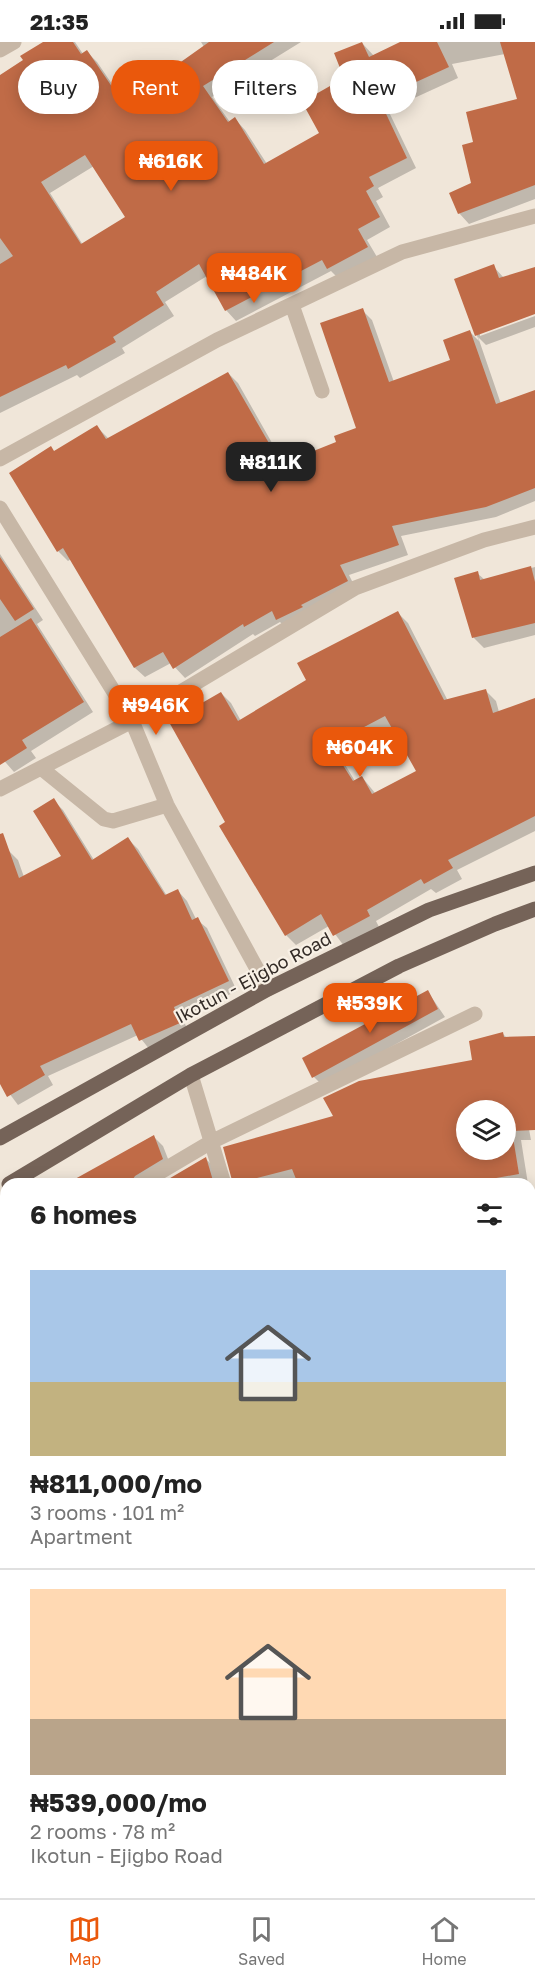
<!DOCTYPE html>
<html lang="en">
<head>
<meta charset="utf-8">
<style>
	body { margin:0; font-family:"Golos Text",sans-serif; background:#f2f2f2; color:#222; height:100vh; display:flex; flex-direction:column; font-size:22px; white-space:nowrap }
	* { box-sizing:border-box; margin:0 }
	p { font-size:20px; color:#767676 }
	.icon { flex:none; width:33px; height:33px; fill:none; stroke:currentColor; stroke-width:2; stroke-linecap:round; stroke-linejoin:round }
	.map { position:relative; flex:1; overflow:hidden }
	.sheet { position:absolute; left:0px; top:1136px; width:536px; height:722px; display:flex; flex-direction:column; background:#fff; border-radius:18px 18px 0 0; box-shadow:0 3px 15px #0003 }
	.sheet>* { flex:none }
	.banner { position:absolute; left:18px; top:18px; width:500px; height:54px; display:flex; gap:12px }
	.tools { position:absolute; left:456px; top:1058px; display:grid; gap:12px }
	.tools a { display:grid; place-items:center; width:60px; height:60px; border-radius:50%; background:#fff; box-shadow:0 3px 15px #0003; font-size:30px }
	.price { position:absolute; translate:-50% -51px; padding:0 14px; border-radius:12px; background:#ea580c; color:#fff; font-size:20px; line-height:39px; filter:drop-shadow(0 2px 3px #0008) }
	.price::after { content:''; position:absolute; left:50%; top:36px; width:18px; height:14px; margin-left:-9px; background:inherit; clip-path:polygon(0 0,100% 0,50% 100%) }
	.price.current { background:#222; color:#fff }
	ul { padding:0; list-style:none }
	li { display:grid; align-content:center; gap:12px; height:318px; padding:0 30px }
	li+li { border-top:2px solid #e0e0e0 }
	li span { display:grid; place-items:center; height:186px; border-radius:0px; color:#555 }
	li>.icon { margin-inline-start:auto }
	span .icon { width:108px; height:108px; fill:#fffc; stroke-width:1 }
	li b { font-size:26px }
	h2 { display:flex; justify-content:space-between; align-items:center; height:72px; padding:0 30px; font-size:26px }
	.chip { padding:0 21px; border-radius:27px; background:#fff; box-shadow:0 3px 15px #0003; font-size:21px; line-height:54px }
	.chip.current { background:#ea580c; color:#fff }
	.status { display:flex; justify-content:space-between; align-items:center; height:42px; padding:0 30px; background:#fff; direction:ltr }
	.status svg { height:16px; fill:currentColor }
	.tab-bar { display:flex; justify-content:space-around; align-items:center; height:84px; border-top:2px solid #e0e0e0; background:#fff; font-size:16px; color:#767676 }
	.tab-bar a { display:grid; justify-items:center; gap:3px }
	.tab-bar .current { color:#ea580c }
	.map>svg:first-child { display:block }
	.shadow { fill:#0003; fill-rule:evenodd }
	.building { fill:#c06b47; fill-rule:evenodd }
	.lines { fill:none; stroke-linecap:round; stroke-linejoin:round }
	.minor { stroke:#c7b7a6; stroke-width:15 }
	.major { stroke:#756358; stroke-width:15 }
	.labels { text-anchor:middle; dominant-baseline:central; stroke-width:4.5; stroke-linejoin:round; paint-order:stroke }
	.street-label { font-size:18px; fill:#332b26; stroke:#f8f0e5 }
</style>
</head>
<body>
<div class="status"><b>21:35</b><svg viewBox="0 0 49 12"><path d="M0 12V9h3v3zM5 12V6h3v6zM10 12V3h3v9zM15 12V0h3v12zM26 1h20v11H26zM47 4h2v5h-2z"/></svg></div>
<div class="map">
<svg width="535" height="1856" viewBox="0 0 535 1856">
	<rect width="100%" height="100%" fill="#f0e6d9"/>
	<!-- shadow -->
	<path class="shadow" d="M45,0H75L83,12L87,10L97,20L125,61L204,5L201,0H301L212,55L230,80L235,77L245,88L267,122L321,91L362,1L374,14L404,0H535V157L469,182L459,171L472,142L475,101L519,58L505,12L452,22L458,36L388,68L416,126L378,146L383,155L376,159L390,185L367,198L377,215L338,236L331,229L236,279L226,268L207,234L165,260L174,274L122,306L125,311L80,336L77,333L0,371V35L25,19ZM94,124L127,175L83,203L50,151Z
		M493,224L504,236L535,226V270L480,291V294L535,274V285L486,303L478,295L501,362L535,349V459L496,475L401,494L408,513L349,533L357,549L287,587L280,580L255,594L253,592L185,636L171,621L145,635L135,626L71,517L68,519L58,509L55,410L97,385L109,397L228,331L238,341L284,422L338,400L358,387L362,268L372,278L394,340L452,319L470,290L479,299L456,238Z
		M0,512L43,578L37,582L93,670L31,709L36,716L14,730L0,714Z
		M535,525V593L484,606L474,596L456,537L477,531L485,538Z
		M398,571L408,581L448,659L486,649L496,659L499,670L535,658V789L457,828L462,837L436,851L431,847L376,879L379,885L344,904L329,884L296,903L286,893L227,781L221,651L231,661L241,679L308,638ZM393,685L418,729L375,751L362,735L355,739L339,713Z
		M53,758L63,768L94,818L128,797L138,807L167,854L178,849L187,859L196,877L207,886L237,949L182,975L189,991L150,1008L138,993L48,1034L53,1043L18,1063L0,1039V811L8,808L18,818L24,835L63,815Z
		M428,950L445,975L322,1043L314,1035L304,1017Z
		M503,992L513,1002L531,1098H521L528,1142H299L298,1137L283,1142H235L335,1075L473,1019ZM466,1068H506V1107H466Z
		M153,1094L163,1104L172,1127L148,1142H69Z
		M205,1116L215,1126L220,1142H163Z
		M535,1238V1289L530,1290V1239Z
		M0,1356L6,1373V1514L0,1516Z
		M530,1416L535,1433V1444H530Z
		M530,1488H535V1731H530Z
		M0,1608L4,1612L6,1631V1788L0,1789Z
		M530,1813L535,1817V1856H346V1851H530Z"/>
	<!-- building -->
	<path class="building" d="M43,0H73L81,12L87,8L123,61L209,0H274L203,44L228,80L235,75L264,122L319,91L302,60L344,36L334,11L362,0L369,15L400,0H437L449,25L379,57L407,116L369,135L374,144L366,149L380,175L358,187L368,205L327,227L322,218L225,269L199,222L156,250L164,263L113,295L116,300L68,327L66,323L0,355V222L13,214L0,196V33L23,18L20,14ZM85,113L125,175L81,202L41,140Z
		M500,0H535V143L458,172L449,151L471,141L462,103L473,100L466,70L517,57Z
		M494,222L499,236L535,225V272L475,294L454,237Z
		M363,266L389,340L450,318L443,298L470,288L496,362L535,348V446L486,465L392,484L399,503L340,523L348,539L301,563L303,565L276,578L272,569L244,585L243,582L173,627L163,610L134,626L63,506L57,510L9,431L51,404L54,409L97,383L106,397L228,330L281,422L336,400L334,394L356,386L320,281Z
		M0,515L34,567L15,579L0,557Z
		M531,524L535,540V581L472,596L454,536L478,529L480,538Z
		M398,569L444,658L486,647L493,671L535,656V774L448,818L453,826L424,842L421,837L367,868L370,874L333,894L321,872L285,894L219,784L225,780L169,680L221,650L238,679L306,638L297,621ZM385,674L416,729L372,752L362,734L353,739L330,703Z
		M31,576L84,660L22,698L27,706L0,723V595Z
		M54,756L92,818L128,795L165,853L178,847L192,878L198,875L229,939L174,965L180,981L139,999L131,982L40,1024L45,1033L7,1055L0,1042V792L3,791L19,836L61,814L33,769Z
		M428,948L438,967L312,1036L302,1016Z
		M503,990L504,995L535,994V1088L512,1089L519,1132L463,1142H298L292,1127L233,1142L223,1105L333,1074L323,1056L359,1039L472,1018L469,999ZM466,1068H506V1107H466Z
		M154,1093L163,1117L135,1134L130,1142H66Z
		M206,1115L214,1142H160Z"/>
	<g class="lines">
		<!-- minor -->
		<path class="minor" d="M0,8L14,0
			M292,263L322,349
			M0,417L217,298L402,210L535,174
			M0,466L132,679L167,763L268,947
			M41,726L104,777L113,779L167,763
			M0,747L132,679L355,546L484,498L535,485
			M191,1033L224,1142
			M140,1142L211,1100L475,972
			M530,1164L535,1162
			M0,1307L6,1326
			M530,1476L535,1477
			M530,1800H535
			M286,1851V1856"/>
		<!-- major -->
		<path class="major" d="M0,1096L268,947L429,868L535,831
			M9,1142L191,1033L399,924L495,882L535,867"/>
	</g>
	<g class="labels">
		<!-- street labels -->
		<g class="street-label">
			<text transform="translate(253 935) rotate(-28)">Ikotun - Ejigbo Road</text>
		</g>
	</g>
</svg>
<div class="tools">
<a><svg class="icon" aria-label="layers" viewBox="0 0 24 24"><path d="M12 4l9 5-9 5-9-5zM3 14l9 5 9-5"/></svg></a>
</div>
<b class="price" style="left:171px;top:150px">₦616K</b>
<b class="price" style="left:254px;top:262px">₦484K</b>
<b class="price current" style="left:271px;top:451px">₦811K</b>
<b class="price" style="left:156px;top:694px">₦946K</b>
<b class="price" style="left:360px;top:736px">₦604K</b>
<b class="price" style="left:370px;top:992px">₦539K</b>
<div class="banner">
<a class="chip">Buy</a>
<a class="chip current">Rent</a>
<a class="chip">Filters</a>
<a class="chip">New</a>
</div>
<section class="sheet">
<h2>6 homes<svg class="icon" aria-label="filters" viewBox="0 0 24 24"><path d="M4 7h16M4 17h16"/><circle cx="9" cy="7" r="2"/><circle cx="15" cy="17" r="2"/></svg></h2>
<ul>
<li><span style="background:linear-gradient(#a9c7e8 60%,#c2b280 0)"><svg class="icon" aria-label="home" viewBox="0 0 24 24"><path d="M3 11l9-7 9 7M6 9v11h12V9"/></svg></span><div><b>₦811,000/mo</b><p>3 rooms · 101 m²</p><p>Apartment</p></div></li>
<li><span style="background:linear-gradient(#ffd9b3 70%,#b9a48a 0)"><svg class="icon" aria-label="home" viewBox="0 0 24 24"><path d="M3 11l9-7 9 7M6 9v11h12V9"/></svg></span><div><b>₦539,000/mo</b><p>2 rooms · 78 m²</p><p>Ikotun - Ejigbo Road</p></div></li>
</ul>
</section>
</div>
<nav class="tab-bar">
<a class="current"><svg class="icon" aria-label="map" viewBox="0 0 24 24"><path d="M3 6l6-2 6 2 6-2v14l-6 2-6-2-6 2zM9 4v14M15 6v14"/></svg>Map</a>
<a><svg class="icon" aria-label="saved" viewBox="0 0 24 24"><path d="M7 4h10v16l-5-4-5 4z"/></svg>Saved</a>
<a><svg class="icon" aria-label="home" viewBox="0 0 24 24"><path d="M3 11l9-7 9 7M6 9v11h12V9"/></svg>Home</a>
</nav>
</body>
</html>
